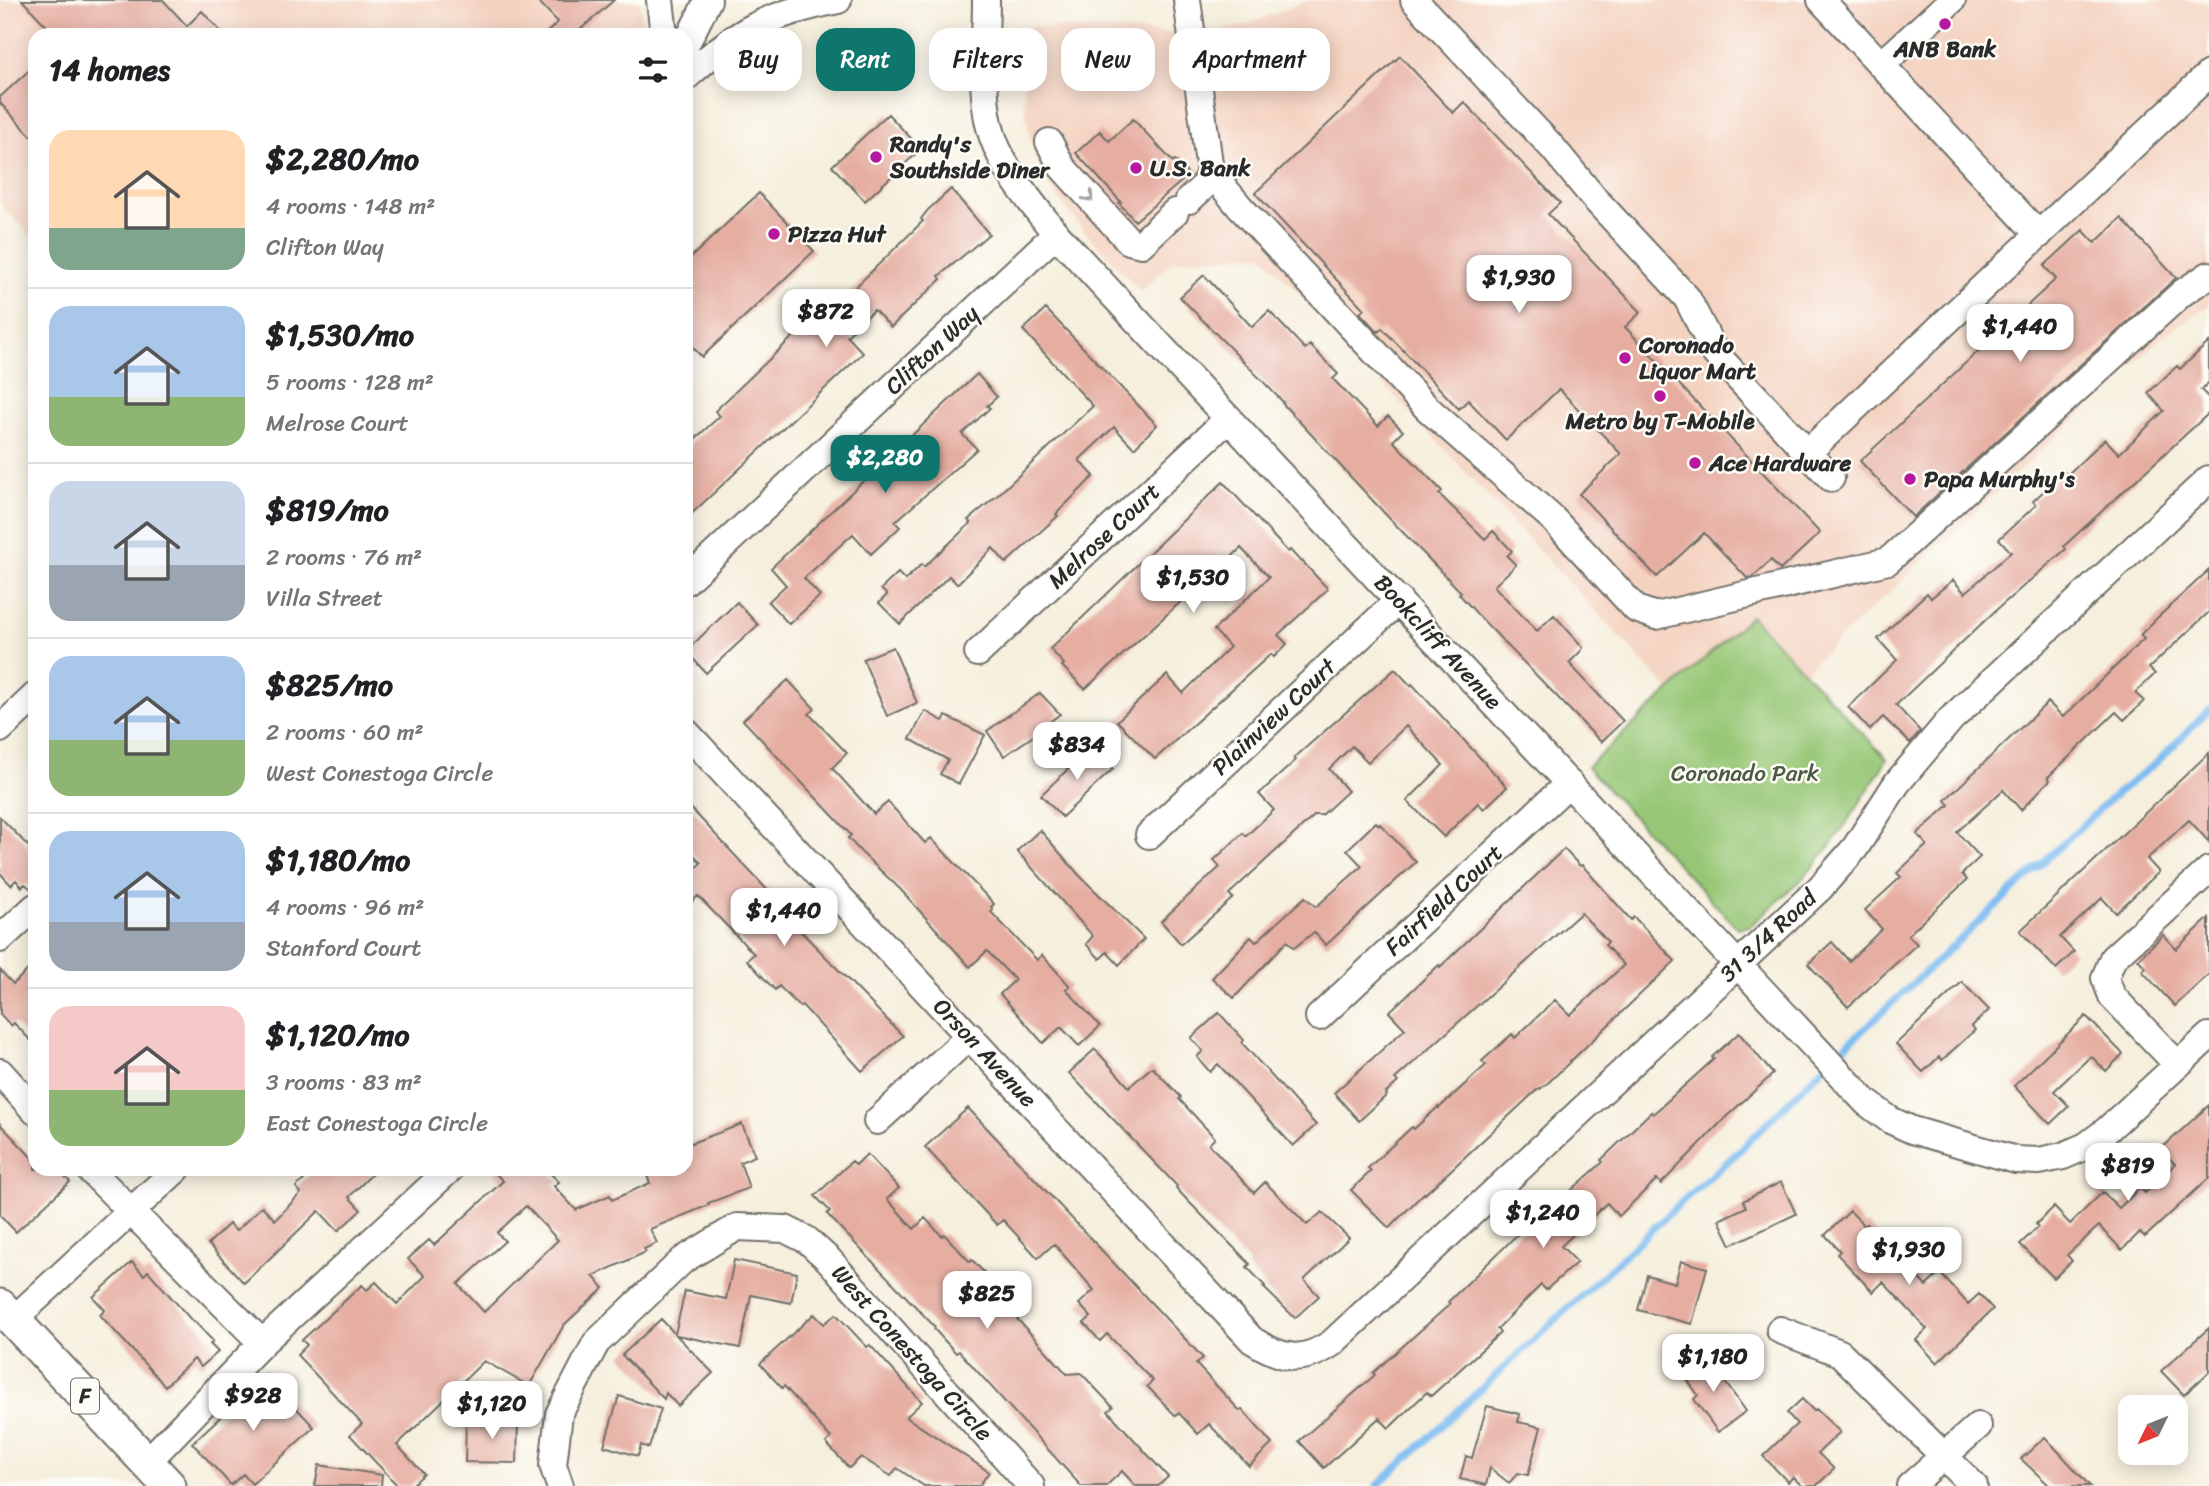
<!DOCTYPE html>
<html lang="en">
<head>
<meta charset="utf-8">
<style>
	body { margin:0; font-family:Sriracha,sans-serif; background:#f2f2f2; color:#202124; height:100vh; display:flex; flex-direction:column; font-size:26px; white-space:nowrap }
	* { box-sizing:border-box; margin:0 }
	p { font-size:23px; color:#757577 }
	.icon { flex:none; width:38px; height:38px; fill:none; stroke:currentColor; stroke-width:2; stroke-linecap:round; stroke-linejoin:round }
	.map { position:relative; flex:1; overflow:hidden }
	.panel { position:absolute; left:28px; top:28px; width:665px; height:1148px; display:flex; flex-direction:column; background:#fff; border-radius:21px; box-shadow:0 4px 18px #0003 }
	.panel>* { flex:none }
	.banner { position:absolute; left:714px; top:28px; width:665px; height:63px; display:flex; gap:14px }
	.needle { width:46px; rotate:227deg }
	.fabs { position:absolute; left:2118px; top:1395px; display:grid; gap:14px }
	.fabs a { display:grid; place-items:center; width:70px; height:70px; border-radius:14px; background:#fff; box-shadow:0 4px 18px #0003; font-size:35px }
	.price { position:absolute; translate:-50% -60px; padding:0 16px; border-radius:14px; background:#fff; color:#222; font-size:23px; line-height:46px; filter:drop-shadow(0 2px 4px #0008) }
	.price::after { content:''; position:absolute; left:50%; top:42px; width:21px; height:16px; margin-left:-10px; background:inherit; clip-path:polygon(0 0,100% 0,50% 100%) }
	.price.selected { background:#0f766e; color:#fff }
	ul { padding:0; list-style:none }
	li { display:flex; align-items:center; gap:21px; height:175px; padding:0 21px }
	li+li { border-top:2px solid #e0e0e0 }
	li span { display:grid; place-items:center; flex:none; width:196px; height:140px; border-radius:21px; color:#555 }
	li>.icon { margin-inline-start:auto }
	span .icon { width:84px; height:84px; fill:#fffc; stroke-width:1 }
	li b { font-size:30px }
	h2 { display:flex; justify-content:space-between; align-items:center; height:84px; padding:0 21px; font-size:30px }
	.pill { padding:0 24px; border-radius:21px; background:#fff; box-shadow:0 4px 18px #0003; font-size:24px; line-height:63px }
	.pill.selected { background:#0f766e; color:#fff }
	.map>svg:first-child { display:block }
	.built { fill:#f4d3c1 }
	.green { fill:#97c776; stroke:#617950; stroke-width:2 }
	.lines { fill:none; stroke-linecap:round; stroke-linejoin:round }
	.stream { stroke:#7ebdf2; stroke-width:7 }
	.building { fill:#e6ada1; fill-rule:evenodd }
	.minor-casing { stroke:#727069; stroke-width:30 }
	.major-casing { stroke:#727069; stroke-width:37 }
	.minor { stroke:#fff; stroke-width:26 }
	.major { stroke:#fff; stroke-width:33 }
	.oneway { stroke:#a0a0a0 }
	.poi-dot { fill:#b5179e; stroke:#fdfcf7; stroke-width:2.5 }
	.labels { text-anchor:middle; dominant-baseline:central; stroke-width:5; stroke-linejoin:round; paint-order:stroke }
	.shield { fill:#fdfcf7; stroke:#6a6a68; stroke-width:2 }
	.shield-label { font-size:21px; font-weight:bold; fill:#2b2b2b }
	.poi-label { font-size:23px; font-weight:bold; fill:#2b2b2b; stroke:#fdfcf7; text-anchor:start }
	.street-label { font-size:23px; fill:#2b2b2b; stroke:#fdfcf7 }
	.park-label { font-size:23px; fill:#4b5a42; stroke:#fdfcf7 }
</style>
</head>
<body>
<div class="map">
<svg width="2209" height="1486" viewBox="0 0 2209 1486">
	<rect width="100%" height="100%" fill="#fdfcf7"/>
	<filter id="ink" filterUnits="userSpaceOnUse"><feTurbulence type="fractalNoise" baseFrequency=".0143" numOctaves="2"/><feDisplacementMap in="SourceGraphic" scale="14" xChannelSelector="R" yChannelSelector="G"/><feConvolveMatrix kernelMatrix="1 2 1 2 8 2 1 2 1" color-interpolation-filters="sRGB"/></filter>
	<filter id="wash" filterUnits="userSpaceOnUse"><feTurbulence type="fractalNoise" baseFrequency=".00686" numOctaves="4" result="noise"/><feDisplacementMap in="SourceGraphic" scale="28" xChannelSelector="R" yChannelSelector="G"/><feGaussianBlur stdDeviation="1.57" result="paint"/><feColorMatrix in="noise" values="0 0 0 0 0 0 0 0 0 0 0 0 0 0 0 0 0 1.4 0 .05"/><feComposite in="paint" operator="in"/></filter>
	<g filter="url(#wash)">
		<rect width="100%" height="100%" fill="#f6efdd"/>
		<!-- built -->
		<path class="built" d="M0,0H639L642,12L640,35H35V241L0,203Z
			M1310,0H2197L2209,5V305L2164,336L1804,672L1751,616L1670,691L1263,255L1174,260L1140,291L1079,225L1050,186L1039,164L1029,134L1024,102V60L1030,26L1204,35L1245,25Z"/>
		<!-- green -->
		<path class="green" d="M1751,616L1887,759C1861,801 1836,843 1802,879C1785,895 1767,911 1750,926L1737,928L1587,767Z"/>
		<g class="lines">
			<!-- stream -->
			<path class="stream" d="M1377,1486L1688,1196L1736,1154L1833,1058L2116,794L2157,762L2209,710"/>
		</g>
		<g id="blocks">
			<!-- building -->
			<path class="building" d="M22,0H163L187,26L202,11L224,35H55Z
				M537,0H614L574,35H544L558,22Z
				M1400,56L1453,113L1464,102L1560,203L1548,214L1641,312L1625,327L1820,533L1780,570L1771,560L1753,577L1747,578L1704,533L1657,577L1579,494L1621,454L1559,389L1506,440L1468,400L1459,409L1382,328L1378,332L1360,313L1364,309L1255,193Z
				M35,65V140L0,103V97Z
				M888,114L921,149L865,201L832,166Z
				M1133,119L1173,162L1175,160L1189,175L1135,221L1119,203L1121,202L1076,153L1100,131L1109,141Z
				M951,189L989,234L939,276L941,279L891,327L874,310L847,336L863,353L686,519V447L720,416L715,411L799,331L802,334L824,314L826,316L923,221L921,219L928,210Z
				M759,193L814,251L702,357L686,340V262Z
				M2121,218L2176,278L1913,517L1860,461L2056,279L2044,266L2083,230L2095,243Z
				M1204,275L1252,327L1269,311L1305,349L1310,345L1338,374L1333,379L1378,426L1388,416L1403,431L1393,441L1442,491L1439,494L1485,539L1493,531L1512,551L1507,556L1516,565L1494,586L1537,631L1554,615L1583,647L1582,650L1569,663L1623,721L1601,742L1478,615L1459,594L1461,592L1388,517L1282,403L1283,402L1180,297Z
				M1046,309L1157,425L1134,448L1114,427L1079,460L1094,476L1056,514L1058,516L1006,563L993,548L957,584L949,576L900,624L879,603L887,595L881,589L898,573L905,580L922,564L924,567L971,523L968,520L999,494L1093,406L1023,330Z
				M2209,342V382L2201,390L2209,398V413L2064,546L2066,549L1995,611L1896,705L1920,731L1910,743L1883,717L1870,730L1848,707L1897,660L1878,639L1927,593L1931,598L1953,580L1965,593L2011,552L1999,539L2036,505L2033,501L2064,472L2067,475L2105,439L2119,454L2164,411L2148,393L2177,366L2180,369Z
				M977,374L997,397L987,406L990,408L962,434L977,449L895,522L900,527L871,554L853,534L804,578L820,596L789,624L768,602L786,585L771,568Z
				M1223,482L1288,552L1290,550L1301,562L1302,561L1328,589L1278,635L1287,644L1274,657L1271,654L1155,759L1117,721L1167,675L1183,693L1230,647L1214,630L1269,577L1241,548L1187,600L1185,598L1085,689L1062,666L1064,664L1050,649Z
				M2209,570V612L2149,668L2155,674L2135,693L2144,701L2124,720L2116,712L2048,777L2050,780L2021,810L2003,790L1957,832L1980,857L1962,874L1967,880L1908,935L1917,944L1848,1007L1808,964L1832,942L1849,961L1882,929L1865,910L1901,877L1897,873L1927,845L1917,834L1949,805L1945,800L2048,702L2063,717L2144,639L2140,635L2156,619Z
				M737,602L758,625L706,673L686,651Z
				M893,647L917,703L887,716L863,659Z
				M1395,669L1411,686L1412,684L1507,787L1484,809L1478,803L1444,837L1407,801L1443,765L1406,726L1368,762L1352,746L1329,769L1348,791L1322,815H1315L1229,894L1233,898L1181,944L1161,921L1220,867L1214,860L1243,833L1246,836L1274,810L1259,794L1296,760L1294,758Z
				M788,680L815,709L809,714L847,753L832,768L874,814L888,802L925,843L931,838L994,904L991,907L993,910L991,912L1037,960L1042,955L1070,986L1066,989L1100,1026L1079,1046L1061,1027L1043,1043L1000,994L1015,980L987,951L970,967L900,889L861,852L848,838L851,835L743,720Z
				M1040,693L1060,714L1044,726L1045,728L1004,756L987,731Z
				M925,711L943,721L946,716L985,735L959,784L940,774L948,760L910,739Z
				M1091,747L1113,769L1062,817L1041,795Z
				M2209,753V842L2189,820L2147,859L2159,872L2116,913L2102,898L2060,937L2074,952L2056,969L2020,931Z
				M686,803L787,911L784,914L903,1036L862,1071L802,1005L800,1007L779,986L775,990L747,960L754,954L698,896L686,907V876L701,863L686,846Z
				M0,817L35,853V892L25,884L22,887L16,880L11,885L0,873Z
				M1376,822L1379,825L1380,824L1416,862L1326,945L1314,932L1294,948L1287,941L1234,998L1212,978L1251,937L1256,942L1305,897L1316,907L1362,866L1347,850Z
				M1040,830L1079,875L1144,939L1119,965L1107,952L1100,959L1086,944L1093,936L1017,851Z
				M1564,849L1580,866L1582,865L1631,920L1634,917L1675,961L1548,1083L1540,1089L1539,1088L1425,1194L1424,1193L1389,1228L1351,1190L1371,1171L1368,1168L1412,1127L1414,1129L1438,1107L1439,1108L1486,1065L1482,1061L1512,1034L1515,1038L1555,1000L1570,1015L1624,965L1605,945L1608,942L1581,913L1395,1079L1398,1082L1386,1093L1387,1095L1359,1121L1334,1093L1405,1029L1389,1012L1439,965L1440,967Z
				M2209,918V974L2175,1006L2142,971L2146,968L2138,959L2163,935L2176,949Z
				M35,963V1045L14,1023L11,1026L0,1014V970L13,984Z
				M1962,982L1989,1010L1972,1026L1975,1030L1942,1060L1939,1057L1923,1072L1896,1044Z
				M1219,1013L1244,1040L1242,1043L1316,1125L1293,1146L1218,1064L1210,1072L1197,1057L1203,1051L1191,1038Z
				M2086,1016L2123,1054L2106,1071L2091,1056L2054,1091L2069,1106L2050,1124L2014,1086Z
				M1739,1033L1773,1074L1727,1116L1661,1184L1657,1179L1619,1216L1607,1203L1561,1246L1577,1262L1546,1290L1541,1285L1497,1329L1500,1333L1431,1396L1427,1392L1389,1428L1379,1418L1324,1468L1299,1441L1375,1375L1373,1373L1450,1304L1448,1302L1522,1230L1536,1218L1538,1220L1603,1162L1601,1160L1651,1112L1653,1114L1714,1059L1712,1057Z
				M1095,1049L1129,1087L1152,1067L1181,1097L1179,1099L1215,1138L1209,1144L1254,1193L1265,1182L1307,1225L1322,1212L1349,1238L1304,1280L1319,1296L1295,1318L1263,1287L1265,1286L1247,1267L1250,1264L1189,1202L1176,1188L1177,1186L1069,1073Z
				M2209,1105V1178L2145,1237L2140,1232L2122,1250L2099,1226L2067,1255L2072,1261L2054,1278L2020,1244L2038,1227L2036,1224L2054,1207L2070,1224L2103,1192L2119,1208L2140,1188L2145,1193L2175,1164L2161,1149Z
				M968,1108L1203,1358L1196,1364L1240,1411L1242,1409L1272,1444L1249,1466L1209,1424L1198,1434L1179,1413L1176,1416L1147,1386L1153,1381L1107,1334L1100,1341L1084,1323L1091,1317L1079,1304L1094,1290L1054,1244L1038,1258L1003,1220L997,1225L925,1147Z
				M0,1124L35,1161V1169H58L70,1182L16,1232L0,1215Z
				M742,1124L755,1156L740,1162L749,1188L708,1203L709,1205L650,1229L657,1243L644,1249L646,1252L593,1276L604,1288L564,1325L529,1386L484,1361L397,1445L424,1474L411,1486H398L350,1435L362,1424L297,1355L307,1345L302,1340L362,1285L367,1290L376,1282L397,1304L425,1276L408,1259L429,1240L434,1245L503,1181L491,1169H546L559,1182L554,1186L576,1210L610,1195L612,1200L650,1183L644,1169H686V1145ZM526,1206L558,1240L484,1312L458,1284L505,1241L497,1233Z
				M867,1154L899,1188L887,1199L914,1229L925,1218L942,1236L944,1234L970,1262L972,1260L1017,1306L1011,1312L1067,1374L1081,1373L1113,1407L1108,1411L1168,1477L1158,1486H1136L1122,1471L1106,1486H1081L959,1351L956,1353L934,1329L935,1327L827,1214L830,1211L815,1196L852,1161L856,1165Z
				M316,1169H377L349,1197L361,1210L338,1231L319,1211L244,1283L208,1244L229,1224L236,1231L262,1206L275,1220L301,1193L296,1187Z
				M1781,1182L1796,1214L1731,1245L1719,1220L1746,1207L1743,1201Z
				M1850,1211L1865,1226L1867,1224L1926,1286L1940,1273L1968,1304L1979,1294L1993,1309L1937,1363L1916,1340L1927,1329L1883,1282L1873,1292L1837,1254L1840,1251L1825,1235Z
				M734,1260L797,1273L791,1303L751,1295L740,1348L676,1335L713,1373L678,1406L666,1393L664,1399L622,1355L661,1319L675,1334L685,1291L726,1299Z
				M1681,1261L1707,1268L1692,1324L1638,1310L1647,1275L1675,1283Z
				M132,1262L144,1275L148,1271L193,1322L194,1321L213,1341L210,1344L218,1352L201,1367L194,1359L165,1386L100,1315L105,1310L93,1297Z
				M814,1314L824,1324L836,1314L867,1347L870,1345L922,1402L906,1417L989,1472L979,1486H924L897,1468L891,1476L861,1457L849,1468L826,1443L831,1438L784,1386L782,1388L760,1364Z
				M2209,1328V1372L2184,1395L2161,1371Z
				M1705,1355L1746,1411L1718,1432L1694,1399L1698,1395L1682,1372Z
				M266,1375L314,1427L252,1484L243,1474L231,1485L192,1443Z
				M619,1396L661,1409L649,1448L641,1445L638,1456L604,1446Z
				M1802,1399L1814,1411L1816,1409L1840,1432L1818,1453L1834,1469L1816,1486H1802L1793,1477L1788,1482L1763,1456L1797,1424L1787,1413Z
				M1487,1406L1520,1414L1518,1422L1541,1427L1528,1475L1518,1473L1509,1483L1490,1468L1486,1485L1460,1479L1466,1456L1472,1458Z
				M466,1418L518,1419L517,1463L465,1462Z
				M2045,1437L2090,1486H2050L2021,1459Z
				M319,1465L382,1475L381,1486H315Z"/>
		</g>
	</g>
	<g filter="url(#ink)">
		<use href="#blocks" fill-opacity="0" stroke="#727069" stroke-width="2"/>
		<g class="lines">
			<defs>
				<path id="minor" d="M660,0L664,35
					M986,0C986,41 980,84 989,124C999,167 1030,200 1056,234L1866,1102L1890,1120L1912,1130L2016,1160L2039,1161L2063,1156L2086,1146L2106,1131L2209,1036
					M1187,0L1210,171L1240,207L1427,408L1553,519L1636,609L1656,616L1888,561L2182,293L2209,275
					M1414,0L1552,147L1594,198L1687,298L1715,353L1831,478
					M1821,0L2039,235
					M686,44L708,0
					M1881,65L1952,0
					M686,77C739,29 769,14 838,0
					M1049,142L1062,167L1129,241L1141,244L1175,212
					M1189,200L1204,186L1210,171
					M1808,452L2209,74
					M686,581L1056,234
					M978,653L1229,418
					M0,729L35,696
					M686,732L1252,1340C1282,1359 1302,1364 1332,1343L1820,888L1855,848L1897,783L1951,719L2209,479
					M1149,835L1399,600
					M0,939L35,907
					M1319,1017L1569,783
					M2178,1065L2112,996L2105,978L2113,958L2209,870
					M0,1072L35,1111
					M877,1121L970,1036
					M89,1169L262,1343
					M13,1320L177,1169
					M1780,1330L1840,1353L1974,1486
					M147,1462L262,1343L450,1169
					M560,1486L553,1465L559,1414L596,1343L683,1260L737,1227L785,1229L807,1240L829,1260L1031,1486
					M1910,1486L1978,1426"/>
				<path id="major" d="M0,1306L169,1486"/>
			</defs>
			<!-- minor casing -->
			<use href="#minor" class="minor-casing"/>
			<!-- major casing -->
			<use href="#major" class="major-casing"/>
			<!-- minor -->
			<use href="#minor" class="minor"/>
			<!-- major -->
			<use href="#major" class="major"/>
		</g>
		<!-- one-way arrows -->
		<defs><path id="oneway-chevron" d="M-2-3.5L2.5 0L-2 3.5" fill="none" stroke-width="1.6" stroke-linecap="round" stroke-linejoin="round" transform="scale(1.75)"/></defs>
		<use class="oneway" href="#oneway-chevron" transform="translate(1089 197) rotate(48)"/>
	</g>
	<!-- markers -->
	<g class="poi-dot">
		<circle cx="1945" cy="24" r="7"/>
		<circle cx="876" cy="157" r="7"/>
		<circle cx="1136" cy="168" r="7"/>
		<circle cx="774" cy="234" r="7"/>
		<circle cx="1625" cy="358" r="7"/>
		<circle cx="1660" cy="396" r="7"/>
		<circle cx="1695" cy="463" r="7"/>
		<circle cx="1910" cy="479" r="7"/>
	</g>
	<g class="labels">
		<!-- shield labels -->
		<rect class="shield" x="71" y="1378.5" width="28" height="35" rx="5"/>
		<g class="shield-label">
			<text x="85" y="1396">F</text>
		</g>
		<!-- poi labels -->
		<g class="poi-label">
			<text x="1945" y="49" text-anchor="middle">ANB Bank</text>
			<text x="890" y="144">Randy's<tspan x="890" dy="26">Southside Diner</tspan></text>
			<text x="1150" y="168">U.S. Bank</text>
			<text x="788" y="234">Pizza Hut</text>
			<text x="1639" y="345">Coronado<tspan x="1639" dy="26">Liquor Mart</tspan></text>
			<text x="1660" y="421" text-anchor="middle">Metro by T-Mobile</text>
			<text x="1709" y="463">Ace Hardware</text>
			<text x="1924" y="479">Papa Murphy's</text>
		</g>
		<!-- street labels -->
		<g class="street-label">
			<text transform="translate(932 350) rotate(-43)">Clifton Way</text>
			<text transform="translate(1104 536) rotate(-43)">Melrose Court</text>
			<text transform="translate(1438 642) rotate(47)">Bookcliff Avenue</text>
			<text transform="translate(1274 717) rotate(-43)">Plainview Court</text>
			<text transform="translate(1444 900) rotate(-43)">Fairfield Court</text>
			<text transform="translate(1768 936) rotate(-43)">31 3/4 Road</text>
			<text transform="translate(985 1053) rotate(47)">Orson Avenue</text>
			<text transform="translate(912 1353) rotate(48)">West Conestoga Circle</text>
		</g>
		<!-- park labels -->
		<g class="park-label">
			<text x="1745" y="773">Coronado Park</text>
		</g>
	</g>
</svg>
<div class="fabs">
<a><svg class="needle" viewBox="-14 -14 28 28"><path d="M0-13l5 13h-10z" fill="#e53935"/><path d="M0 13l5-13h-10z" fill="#757577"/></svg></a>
</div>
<b class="price" style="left:1519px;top:315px">$1,930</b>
<b class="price" style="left:826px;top:349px">$872</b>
<b class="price" style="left:2020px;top:364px">$1,440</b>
<b class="price selected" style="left:885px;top:495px">$2,280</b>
<b class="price" style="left:1193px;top:615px">$1,530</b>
<b class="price" style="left:1077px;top:782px">$834</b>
<b class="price" style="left:784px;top:948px">$1,440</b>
<b class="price" style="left:2128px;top:1203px">$819</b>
<b class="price" style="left:1543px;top:1250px">$1,240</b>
<b class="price" style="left:1909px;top:1287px">$1,930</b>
<b class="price" style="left:987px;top:1331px">$825</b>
<b class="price" style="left:1713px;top:1394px">$1,180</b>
<b class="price" style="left:253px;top:1433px">$928</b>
<b class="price" style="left:492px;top:1441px">$1,120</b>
<div class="banner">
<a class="pill">Buy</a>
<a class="pill selected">Rent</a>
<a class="pill">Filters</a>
<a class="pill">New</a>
<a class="pill">Apartment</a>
</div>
<section class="panel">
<h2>14 homes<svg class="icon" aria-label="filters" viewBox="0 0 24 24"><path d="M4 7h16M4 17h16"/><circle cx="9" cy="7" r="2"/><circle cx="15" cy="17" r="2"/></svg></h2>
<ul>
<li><span style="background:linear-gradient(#ffd9b3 70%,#7fa58c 0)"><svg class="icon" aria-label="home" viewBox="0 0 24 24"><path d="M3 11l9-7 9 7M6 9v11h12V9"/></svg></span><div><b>$2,280/mo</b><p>4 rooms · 148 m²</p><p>Clifton Way</p></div></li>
<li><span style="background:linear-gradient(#a9c7e8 65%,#8fb573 0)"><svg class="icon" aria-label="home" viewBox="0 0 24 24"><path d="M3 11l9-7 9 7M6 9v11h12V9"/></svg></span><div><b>$1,530/mo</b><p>5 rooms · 128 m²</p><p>Melrose Court</p></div></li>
<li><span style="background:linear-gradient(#c9d6e8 60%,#9aa5b1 0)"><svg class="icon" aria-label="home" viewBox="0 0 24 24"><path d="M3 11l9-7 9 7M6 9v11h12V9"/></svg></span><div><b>$819/mo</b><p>2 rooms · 76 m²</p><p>Villa Street</p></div></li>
<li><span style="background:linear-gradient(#a9c7e8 60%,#8fb573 0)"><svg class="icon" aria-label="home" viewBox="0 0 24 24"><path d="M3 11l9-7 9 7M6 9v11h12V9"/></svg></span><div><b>$825/mo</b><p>2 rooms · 60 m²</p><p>West Conestoga Circle</p></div></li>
<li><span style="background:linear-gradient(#a9c7e8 65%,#9aa5b1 0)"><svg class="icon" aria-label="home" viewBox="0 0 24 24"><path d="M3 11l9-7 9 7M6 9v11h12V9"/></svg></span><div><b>$1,180/mo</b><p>4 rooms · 96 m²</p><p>Stanford Court</p></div></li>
<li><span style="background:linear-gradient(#f6c9c9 60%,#8fb573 0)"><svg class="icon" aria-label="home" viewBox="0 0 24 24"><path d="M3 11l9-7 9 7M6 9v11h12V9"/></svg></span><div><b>$1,120/mo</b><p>3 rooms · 83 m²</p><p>East Conestoga Circle</p></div></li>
</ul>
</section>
</div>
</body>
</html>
